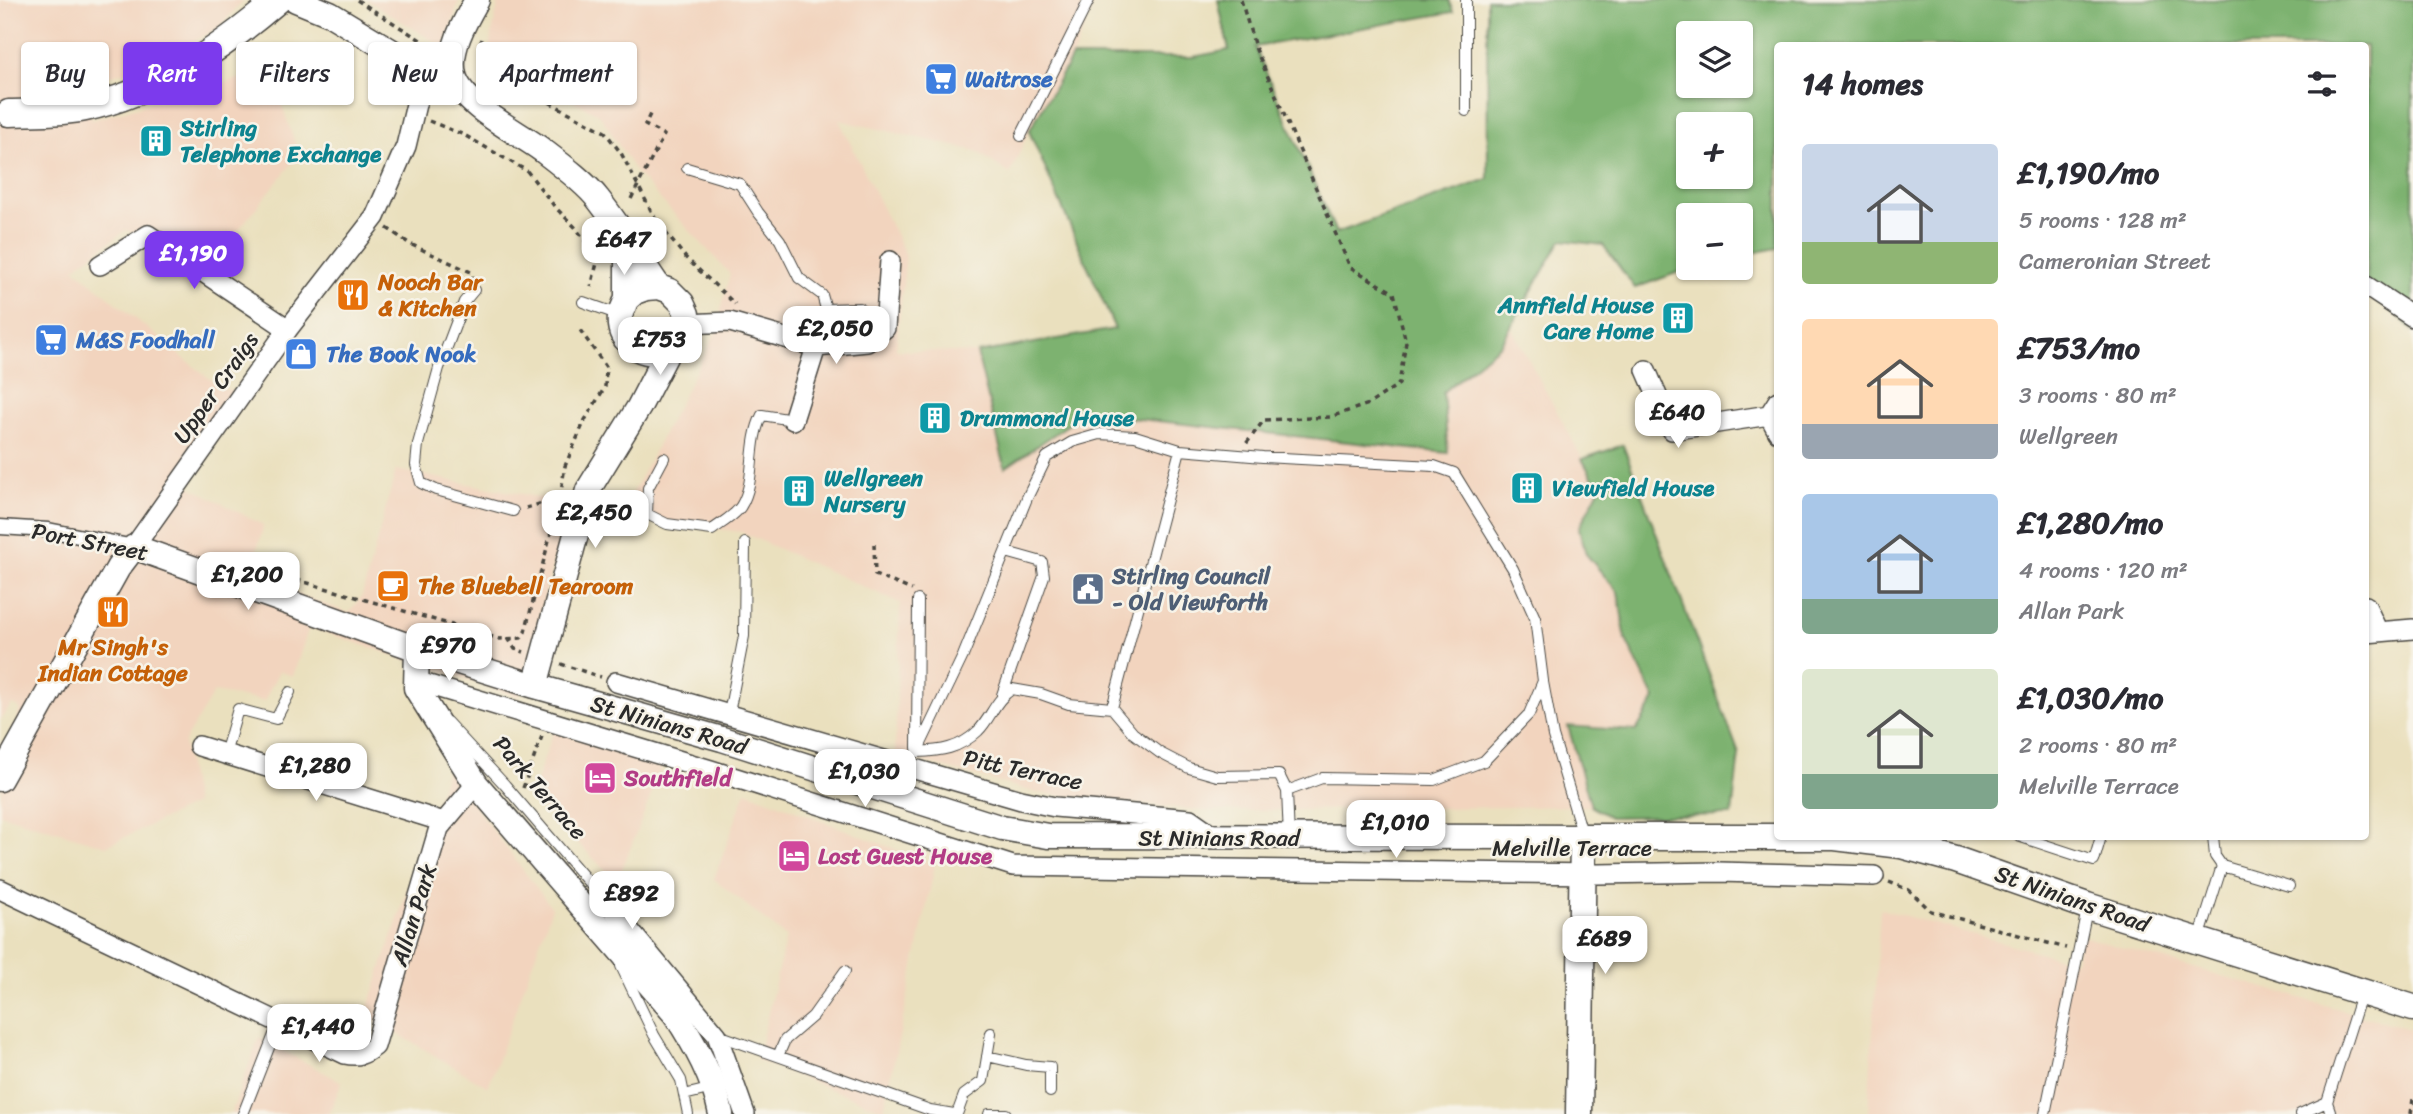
<!DOCTYPE html>
<html lang="en">
<head>
<meta charset="utf-8">
<style>
	body { margin:0; font-family:Sriracha,sans-serif; background:#f2f2f3; color:#2b2b33; height:100vh; display:flex; flex-direction:column; font-size:26px; white-space:nowrap }
	* { box-sizing:border-box; margin:0 }
	p { font-size:23px; color:#7c7c81 }
	.icon { flex:none; width:38px; height:38px; fill:none; stroke:currentColor; stroke-width:2; stroke-linecap:round; stroke-linejoin:round }
	.map { position:relative; flex:1; overflow:hidden }
	.details { position:absolute; left:1774px; top:42px; width:595px; height:798px; display:flex; flex-direction:column; background:#fff; border-radius:7px; box-shadow:0 2px 5px #0004 }
	.details>* { flex:none }
	.banner { position:absolute; left:21px; top:42px; width:665px; height:63px; display:flex; gap:14px }
	.controls { position:absolute; left:1676px; top:21px; display:grid; gap:14px }
	.controls a { display:grid; place-items:center; width:77px; height:77px; border-radius:7px; background:#fff; box-shadow:0 2px 5px #0004; font-size:35px }
	.price { position:absolute; translate:-50% -60px; padding:0 16px; border-radius:14px; background:#fff; color:#222; font-size:23px; line-height:46px; filter:drop-shadow(0 2px 4px #0008) }
	.price::after { content:''; position:absolute; left:50%; top:42px; width:21px; height:16px; margin-left:-10px; background:inherit; clip-path:polygon(0 0,100% 0,50% 100%) }
	.price.active { background:#7c3aed; color:#fff }
	ul { padding:0; list-style:none }
	li { display:flex; align-items:center; gap:21px; height:175px; padding:0 28px }
	li span { display:grid; place-items:center; flex:none; width:196px; height:140px; border-radius:7px; color:#555 }
	li>.icon { margin-inline-start:auto }
	span .icon { width:84px; height:84px; fill:#fffc; stroke-width:1 }
	li b { font-size:30px }
	h2 { display:flex; justify-content:space-between; align-items:center; height:84px; padding:0 28px; font-size:30px }
	.tag { padding:0 24px; border-radius:7px; background:#fff; box-shadow:0 2px 5px #0004; font-size:24px; line-height:63px }
	.tag.active { background:#7c3aed; color:#fff }
	.map>svg:first-child { display:block }
	.built { fill:#f2d4be }
	.forest { fill:#7db26f; stroke:#546e4d; stroke-width:2; fill-rule:evenodd }
	.lines { fill:none; stroke-linecap:round; stroke-linejoin:round }
	.service-casing { stroke:#484641; stroke-width:12 }
	.pedestrian-casing { stroke:#484641; stroke-width:17 }
	.minor-casing { stroke:#484641; stroke-width:22 }
	.tertiary-casing { stroke:#484641; stroke-width:27 }
	.secondary-casing { stroke:#484641; stroke-width:29 }
	.path { stroke:#484641; stroke-width:3.5; stroke-dasharray:5 5; stroke-linecap:butt }
	.service { stroke:#fff; stroke-width:10 }
	.pedestrian { stroke:#fff; stroke-width:14 }
	.minor { stroke:#fff; stroke-width:19 }
	.tertiary { stroke:#fff; stroke-width:24 }
	.secondary { stroke:#fff; stroke-width:26 }
	.labels { text-anchor:middle; dominant-baseline:central; stroke-width:5; stroke-linejoin:round; paint-order:stroke }
	.shop-label { font-size:23px; font-weight:bold; fill:#366cbe; stroke:#f7f3e8; text-anchor:start }
	.culture-label { font-size:23px; font-weight:bold; fill:#0d838f; stroke:#f7f3e8; text-anchor:start }
	.food-label { font-size:23px; font-weight:bold; fill:#c56008; stroke:#f7f3e8; text-anchor:start }
	.street-label { font-size:23px; fill:#2b2b2b; stroke:#f7f3e8 }
	.service-label { font-size:23px; font-weight:bold; fill:#4e5e75; stroke:#f7f3e8; text-anchor:start }
	.hotel-label { font-size:23px; font-weight:bold; fill:#b23c85; stroke:#f7f3e8; text-anchor:start }
</style>
</head>
<body>
<div class="map">
<svg width="2413" height="1114" viewBox="0 0 2413 1114">
	<rect width="100%" height="100%" fill="#f7f3e8"/>
	<filter id="ink" filterUnits="userSpaceOnUse"><feTurbulence type="fractalNoise" baseFrequency=".0143" numOctaves="2"/><feDisplacementMap in="SourceGraphic" scale="14" xChannelSelector="R" yChannelSelector="G"/><feConvolveMatrix kernelMatrix="1 2 1 2 8 2 1 2 1" color-interpolation-filters="sRGB"/></filter>
	<filter id="wash" filterUnits="userSpaceOnUse"><feTurbulence type="fractalNoise" baseFrequency=".00686" numOctaves="4" result="noise"/><feDisplacementMap in="SourceGraphic" scale="28" xChannelSelector="R" yChannelSelector="G"/><feGaussianBlur stdDeviation="1.57" result="paint"/><feColorMatrix in="noise" values="0 0 0 0 0 0 0 0 0 0 0 0 0 0 0 0 0 1.4 0 .05"/><feComposite in="paint" operator="in"/></filter>
	<g filter="url(#wash)">
		<rect width="100%" height="100%" fill="#eae0be"/>
		<!-- built -->
		<path class="built" d="M0,0H244L219,27L157,63L83,83L92,120L270,70L299,155L214,260L126,230L74,268L203,374L225,389L236,391L176,479L263,525L262,533L253,561V578L349,613L362,596L396,470L568,503L519,697L309,627L293,676L279,671L264,701L214,692L184,742L195,804L106,846L0,814V798L20,708L12,704L0,720Z
			M367,0H459L445,48Z
			M499,0H1096L1072,57L1029,131L1010,174L976,151L839,120L906,256L896,350L977,353L1005,467L1085,413L1448,453L1443,392L1500,345L1511,327L1599,489L1586,554L1618,592L1626,640L1656,699L1636,732L1568,727L1591,806L1206,811L1038,793L895,754L900,603L741,532L650,520L629,500L715,334L730,274L637,174L600,115L497,60L489,48Z
			M554,730L662,767L617,882L531,796Z
			M447,770L552,908L488,1087L366,1015Z
			M746,791L935,865L884,1110L757,1060L786,937L714,879Z
			M1880,909L2075,962L2081,936L2413,1030V1114H1868Z
			M259,1038L342,1082L329,1114H231Z"/>
		<!-- forest -->
		<path class="forest" d="M1218,0H1449L1453,12L1255,47L1336,233L1488,179L1487,0H2413V330L2366,284V46H1778V248L1741,255V215H1689L1690,268L1635,288L1603,245L1561,240L1500,345L1443,392L1448,453L1085,413L1005,468L977,353L1115,329L1029,131L1072,57H1193L1229,50ZM1689,33H1741V86H1689ZM1689,124H1741V177H1689Z
			M1623,445L1739,754L1732,815L1610,817L1591,806L1568,726L1636,731L1655,699L1626,640L1618,592L1586,554L1579,528L1599,489L1582,459Z"/>
	</g>
	<g filter="url(#ink)">
		<g class="lines">
			<defs>
				<path id="service" d="M1466,0V111
					M1021,136L1089,0
					M687,168L740,184L758,212L780,240L799,278L822,295L826,309L825,326L811,344
					M474,290L464,302L439,368L418,444L416,465L421,483L436,490L513,511
					M583,302L620,315
					M826,309L860,308
					M664,458L648,488L647,514L667,524L712,530C721,523 736,515 741,506C757,480 747,445 762,415L793,420
					M1543,682L1553,736L1583,836
					M1002,695L1044,576L1042,562L1006,552
					M1112,708L1069,704L1041,694L1012,689C995,700 991,718 978,731C959,749 941,751 917,752L963,656L1027,498L1047,457L1072,442L1100,434L1135,436L1180,450
					M729,713L744,636L745,543
					M447,722L505,785L615,913
					M917,748L918,600
					M225,754L238,709L276,719L290,692
					M1287,791L1279,775L1217,776L1189,768L1160,753L1133,733L1112,708L1180,450L1263,457L1434,466L1454,473L1513,569L1535,618L1543,681L1529,714L1484,761L1434,780L1322,778L1287,791L1289,838
					M2018,836L2094,861L2100,840
					M2213,836L2215,856L2222,866
					M2199,939L2222,866L2289,886
					M621,966L654,1035L681,1080L688,1114
					M718,1035L930,1110L954,1114
					M778,1056L785,1040L813,1016L845,971
					M987,1056L1026,1065L1050,1067V1092
					M684,1095L713,1088
					M243,1114L279,1022
					M957,1114L964,1095L983,1081L991,1033
					M989,1114H1006
					M2045,1114L2087,909
					M2300,1114L2327,1102
					M2331,1114L2327,1102L2361,995"/>
				<path id="pedestrian" d="M0,527L48,530L134,547"/>
				<path id="minor" d="M100,265L148,235L288,329
					M2366,286L2413,317
					M687,324L730,322L816,347L867,342L885,328L890,261
					M1646,370L1672,430L1769,415
					M1778,401L1769,415L1778,432
					M793,420L816,347
					M134,547L288,329L375,217L406,146L424,71
					M2366,606L2378,632
					M2366,633L2413,629
					M416,681L711,770L1013,866L1598,874L1718,872L1874,876
					M616,682L1021,800L1055,807L1190,819L1217,838
					M199,746L444,822
					M0,889L345,1054C358,1057 365,1054 375,1046L439,828L476,784
					M615,913L717,1035L745,1114"/>
				<path id="tertiary" d="M296,0L330,14L424,71L454,77
					M477,0C465,21 448,50 454,75C461,105 518,132 542,150C559,163 586,183 598,199C620,227 639,258 659,287
					M627,241C627,259 627,278 627,296C626,304 621,310 620,317C617,345 645,358 668,351
					M417,649L416,688L476,784L675,1014C695,1045 714,1078 721,1114
					M535,686L588,490L639,407L668,351L682,339L687,324V314L682,303L670,291L659,287L646,288L635,292L626,300
					M0,779L118,568L134,547L417,649L535,686L722,739L1002,828L1048,836L1583,837"/>
				<path id="secondary" d="M9,113C34,112 61,113 85,108C158,92 222,48 278,0
					M1579,1114L1583,837H1835L1901,845L1956,860L2087,906L2413,1008"/>
			</defs>
			<!-- service casing -->
			<use href="#service" class="service-casing"/>
			<!-- pedestrian casing -->
			<use href="#pedestrian" class="pedestrian-casing"/>
			<!-- minor casing -->
			<use href="#minor" class="minor-casing"/>
			<!-- tertiary casing -->
			<use href="#tertiary" class="tertiary-casing"/>
			<!-- secondary casing -->
			<use href="#secondary" class="secondary-casing"/>
			<!-- path -->
			<path class="path" d="M357,0L430,46L429,49
				M1241,0L1255,47L1350,267L1394,293L1406,342L1399,384L1369,404L1330,417L1264,420L1246,444
				M482,39L480,45L495,73L605,132L621,153L657,222L686,258L735,304
				M429,121L464,135L527,171L555,207L575,227L598,259L591,287
				M631,199L664,135L645,125L651,112
				M387,228L410,244L473,273V277
				M605,500L634,518
				M526,508L559,498
				M874,544L875,575L912,590
				M277,574L500,639L521,638L525,632L560,498L565,466L585,420L605,387L606,367L580,330
				M508,638L515,649L524,652
				M561,664L601,677
				M523,788L542,736
				M1889,882L1909,890L1931,911L2066,948
				M2411,1114L2413,1099"/>
			<!-- service -->
			<use href="#service" class="service"/>
			<!-- pedestrian -->
			<use href="#pedestrian" class="pedestrian"/>
			<!-- minor -->
			<use href="#minor" class="minor"/>
			<!-- tertiary -->
			<use href="#tertiary" class="tertiary"/>
			<!-- secondary -->
			<use href="#secondary" class="secondary"/>
		</g>
	</g>
	<!-- icons -->
	<defs>
		<symbol id="supermarket-square" viewBox="-11 -11 22 22"><rect x="-9" y="-9" width="18" height="18" rx="4" fill="#3f7fe0" stroke="#f7f3e8"/><path d="M-6-5.5h2.5l.6 2H6L4.5 2H-2.5L-4.4-4H-6ZM-1.5 3.2a1.3 1.3 0 1 0 .1 0ZM3 3.2a1.3 1.3 0 1 0 .1 0Z" fill="#fff"/></symbol>
		<symbol id="building-square" viewBox="-11 -11 22 22"><rect x="-9" y="-9" width="18" height="18" rx="4" fill="#0f9aa8" stroke="#f7f3e8"/><path d="M-4-6H4V6H1V3H-1V6H-4ZM-2.5-4.3h1.7v1.8h-1.7ZM.8-4.3h1.7v1.8H.8ZM-2.5-1h1.7V.8h-1.7ZM.8-1h1.7V.8H.8Z" fill="#fff"/></symbol>
		<symbol id="restaurant-square" viewBox="-11 -11 22 22"><rect x="-9" y="-9" width="18" height="18" rx="4" fill="#e8710a" stroke="#f7f3e8"/><path d="M-5-6h1v4h1v-4h1v4h1v-4h1v5L-1.5 .5V6h-2V.5L-5-1ZM5-6V6H3V1.5H1.5Q1.5-4 5-6Z" fill="#fff"/></symbol>
		<symbol id="shop-square" viewBox="-11 -11 22 22"><rect x="-9" y="-9" width="18" height="18" rx="4" fill="#3f7fe0" stroke="#f7f3e8"/><path d="M-5-2.5h2.3a2.7 3.5 0 0 1 5.4 0H5L5.5 6h-11ZM-1.5-2.5h3a1.5 2.3 0 0 0-3 0Z" fill="#fff"/></symbol>
		<symbol id="cafe-square" viewBox="-11 -11 22 22"><rect x="-9" y="-9" width="18" height="18" rx="4" fill="#e8710a" stroke="#f7f3e8"/><path d="M-5.5-4.5H6V0H3Q3 3.5 0 3.5H-2.5Q-5.5 3.5-5.5 0ZM3-3.2v2h1.7v-2ZM-6 4.5H4V6H-6Z" fill="#fff"/></symbol>
		<symbol id="civic-square" viewBox="-11 -11 22 22"><rect x="-9" y="-9" width="18" height="18" rx="4" fill="#5c6f8a" stroke="#f7f3e8"/><path d="M-.6-6.5H3V-4.5H.6V-3L4-1V1h2V6H-6V1h2V-1L-.6-3ZM-1.2 2.5V6h2.4V2.5Z" fill="#fff"/></symbol>
		<symbol id="hotel-square" viewBox="-11 -11 22 22"><rect x="-9" y="-9" width="18" height="18" rx="4" fill="#d1479c" stroke="#f7f3e8"/><path d="M-6-4.5h1.5V1H6V5H4.5V3h-9V5H-6ZM-4 0a1.8 1.8 0 1 1 3.6 0ZM.5 0V-2.5h3Q6-2.5 6 0Z" fill="#fff"/></symbol>
	</defs>
	<g fill-rule="evenodd">
		<use href="#supermarket-square" x="922" y="60" width="38" height="38"/>
		<use href="#building-square" x="137" y="122" width="38" height="38"/>
		<use href="#restaurant-square" x="334" y="276" width="38" height="38"/>
		<use href="#building-square" x="1659" y="299" width="38" height="38"/>
		<use href="#supermarket-square" x="32" y="321" width="38" height="38"/>
		<use href="#shop-square" x="282" y="335" width="38" height="38"/>
		<use href="#building-square" x="916" y="399" width="38" height="38"/>
		<use href="#building-square" x="1508" y="469" width="38" height="38"/>
		<use href="#building-square" x="780" y="472" width="38" height="38"/>
		<use href="#cafe-square" x="374" y="567" width="38" height="38"/>
		<use href="#civic-square" x="1069" y="570" width="38" height="38"/>
		<use href="#restaurant-square" x="94" y="593" width="38" height="38"/>
		<use href="#hotel-square" x="581" y="759" width="38" height="38"/>
		<use href="#hotel-square" x="775" y="837" width="38" height="38"/>
	</g>
	<g class="labels">
		<!-- shop labels -->
		<g class="shop-label">
			<text x="965" y="79">Waitrose</text>
			<text x="76" y="340">M&amp;S Foodhall</text>
			<text x="326" y="354">The Book Nook</text>
		</g>
		<!-- culture labels -->
		<g class="culture-label">
			<text x="180" y="128">Stirling<tspan x="180" dy="26">Telephone Exchange</tspan></text>
			<text x="1654" y="305" text-anchor="end">Annfield House<tspan x="1654" dy="26">Care Home</tspan></text>
			<text x="960" y="418">Drummond House</text>
			<text x="824" y="478">Wellgreen<tspan x="824" dy="26">Nursery</tspan></text>
			<text x="1552" y="488">Viewfield House</text>
		</g>
		<!-- food labels -->
		<g class="food-label">
			<text x="378" y="282">Nooch Bar<tspan x="378" dy="26">&amp; Kitchen</tspan></text>
			<text x="418" y="586">The Bluebell Tearoom</text>
			<text x="113" y="647" text-anchor="middle">Mr Singh's<tspan x="113" dy="26">Indian Cottage</tspan></text>
		</g>
		<!-- street labels -->
		<g class="street-label">
			<text transform="translate(216 388) rotate(-55)">Upper Craigs</text>
			<text transform="translate(90 542) rotate(11)">Port Street</text>
			<text transform="translate(669 725) rotate(16)">St Ninians Road</text>
			<text transform="translate(1023 770) rotate(12)">Pitt Terrace</text>
			<text transform="translate(540 788) rotate(49)">Park Terrace</text>
			<text x="1219" y="838">St Ninians Road</text>
			<text x="1572" y="848">Melville Terrace</text>
			<text transform="translate(2072 899) rotate(19)">St Ninians Road</text>
			<text transform="translate(414 915) rotate(-73)">Allan Park</text>
		</g>
		<!-- service labels -->
		<g class="service-label">
			<text x="1112" y="576">Stirling Council<tspan x="1112" dy="26">- Old Viewforth</tspan></text>
		</g>
		<!-- hotel labels -->
		<g class="hotel-label">
			<text x="624" y="778">Southfield</text>
			<text x="818" y="856">Lost Guest House</text>
		</g>
	</g>
</svg>
<div class="controls">
<a><svg class="icon" aria-label="layers" viewBox="0 0 24 24"><path d="M12 4l9 5-9 5-9-5zM3 14l9 5 9-5"/></svg></a>
<a>+</a>
<a>−</a>
</div>
<b class="price" style="left:624px;top:277px">£647</b>
<b class="price active" style="left:194px;top:291px">£1,190</b>
<b class="price" style="left:836px;top:366px">£2,050</b>
<b class="price" style="left:660px;top:377px">£753</b>
<b class="price" style="left:1678px;top:450px">£640</b>
<b class="price" style="left:595px;top:550px">£2,450</b>
<b class="price" style="left:248px;top:612px">£1,200</b>
<b class="price" style="left:449px;top:683px">£970</b>
<b class="price" style="left:316px;top:803px">£1,280</b>
<b class="price" style="left:865px;top:809px">£1,030</b>
<b class="price" style="left:1396px;top:860px">£1,010</b>
<b class="price" style="left:632px;top:931px">£892</b>
<b class="price" style="left:1605px;top:976px">£689</b>
<b class="price" style="left:319px;top:1064px">£1,440</b>
<div class="banner">
<a class="tag">Buy</a>
<a class="tag active">Rent</a>
<a class="tag">Filters</a>
<a class="tag">New</a>
<a class="tag">Apartment</a>
</div>
<section class="details">
<h2>14 homes<svg class="icon" aria-label="filters" viewBox="0 0 24 24"><path d="M4 7h16M4 17h16"/><circle cx="9" cy="7" r="2"/><circle cx="15" cy="17" r="2"/></svg></h2>
<ul>
<li><span style="background:linear-gradient(#c9d6e8 70%,#8fb573 0)"><svg class="icon" aria-label="home" viewBox="0 0 24 24"><path d="M3 11l9-7 9 7M6 9v11h12V9"/></svg></span><div><b>£1,190/mo</b><p>5 rooms · 128 m²</p><p>Cameronian Street</p></div></li>
<li><span style="background:linear-gradient(#ffd9b3 75%,#9aa5b1 0)"><svg class="icon" aria-label="home" viewBox="0 0 24 24"><path d="M3 11l9-7 9 7M6 9v11h12V9"/></svg></span><div><b>£753/mo</b><p>3 rooms · 80 m²</p><p>Wellgreen</p></div></li>
<li><span style="background:linear-gradient(#a9c7e8 75%,#7fa58c 0)"><svg class="icon" aria-label="home" viewBox="0 0 24 24"><path d="M3 11l9-7 9 7M6 9v11h12V9"/></svg></span><div><b>£1,280/mo</b><p>4 rooms · 120 m²</p><p>Allan Park</p></div></li>
<li><span style="background:linear-gradient(#dfe7d0 75%,#7fa58c 0)"><svg class="icon" aria-label="home" viewBox="0 0 24 24"><path d="M3 11l9-7 9 7M6 9v11h12V9"/></svg></span><div><b>£1,030/mo</b><p>2 rooms · 80 m²</p><p>Melville Terrace</p></div></li>
</ul>
</section>
</div>
</body>
</html>
